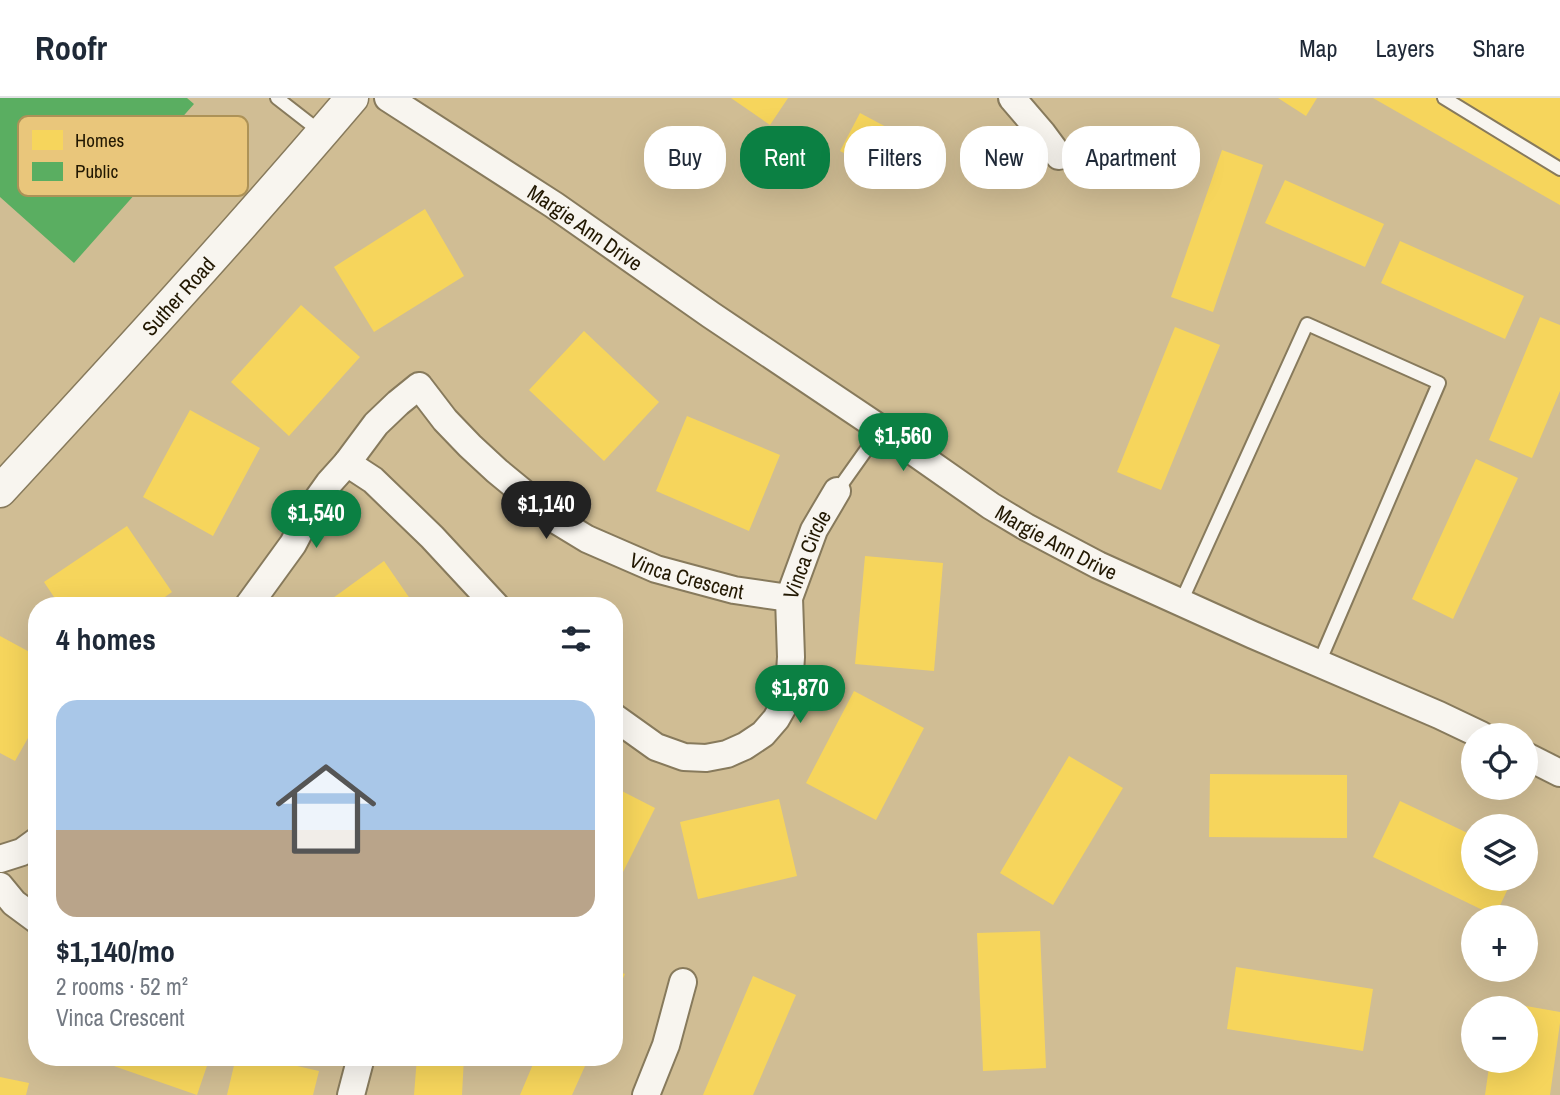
<!DOCTYPE html>
<html lang="en">
<head>
<meta charset="utf-8">
<style>
	body { margin:0; font-family:"Archivo Narrow",sans-serif; background:#f6f6f7; color:#1f2937; height:100vh; display:flex; flex-direction:column; font-size:26px; white-space:nowrap }
	* { box-sizing:border-box; margin:0 }
	p { font-size:23px; color:#747a83 }
	.icon { flex:none; width:38px; height:38px; fill:none; stroke:currentColor; stroke-width:2; stroke-linecap:round; stroke-linejoin:round }
	.map { position:relative; flex:1; overflow:hidden }
	.details { position:absolute; left:28px; top:499px; width:595px; height:469px; display:flex; flex-direction:column; background:#fff; border-radius:28px; box-shadow:0 7px 28px #0002 }
	.details>* { flex:none }
	.hud { position:absolute; left:644px; top:28px; width:665px; height:63px; display:flex; gap:14px }
	.tools { position:absolute; left:1461px; top:625px; display:grid; gap:14px }
	.tools a { display:grid; place-items:center; width:77px; height:77px; border-radius:50%; background:#fff; box-shadow:0 7px 28px #0002; font-size:35px }
	.price { position:absolute; translate:-50% -60px; padding:0 16px; border-radius:24px; background:#0b8043; color:#fff; font-size:23px; line-height:46px; filter:drop-shadow(0 2px 4px #0008) }
	.price::after { content:''; position:absolute; left:50%; top:42px; width:21px; height:16px; margin-left:-10px; background:inherit; clip-path:polygon(0 0,100% 0,50% 100%) }
	.price.on { background:#222; color:#fff }
	ul { padding:0; list-style:none }
	li { display:grid; align-content:center; gap:14px; height:371px; padding:0 28px }
	li span { display:grid; place-items:center; height:217px; border-radius:21px; color:#555 }
	li>.icon { margin-inline-start:auto }
	span .icon { width:126px; height:126px; fill:#fffc; stroke-width:1 }
	li b { font-size:30px }
	h2 { display:flex; justify-content:space-between; align-items:center; height:84px; padding:0 28px; font-size:30px }
	.tag { padding:0 24px; border-radius:28px; background:#fff; box-shadow:0 7px 28px #0002; font-size:24px; line-height:63px }
	.tag.on { background:#0b8043; color:#fff }
	header { display:flex; align-items:center; gap:42px; box-sizing:border-box; height:98px; padding:0 35px; background:#fff; border-bottom:2px solid #e0e1e3 }
	header strong { font-size:33px }
	nav { display:flex; gap:38px; margin-inline-start:auto; font-size:24px }
	.map>svg:first-child { display:block }
	.homes { fill:#f6d55c }
	.public { fill:#5aae61 }
	.lines { fill:none; stroke-linecap:round; stroke-linejoin:round }
	.service-casing { stroke:#877a5c; stroke-width:16 }
	.minor-casing { stroke:#877a5c; stroke-width:30 }
	.tertiary-casing { stroke:#877a5c; stroke-width:35 }
	.service { stroke:#f8f5ef; stroke-width:12 }
	.minor { stroke:#f8f5ef; stroke-width:26 }
	.tertiary { stroke:#f8f5ef; stroke-width:32 }
	.labels { text-anchor:middle; dominant-baseline:central; stroke-width:7; stroke-linejoin:round; paint-order:stroke }
	.street-label { font-size:21px; fill:#221802; stroke:#e9c67b }
	.key { fill:#e9c67b; stroke:#ad9257; stroke-width:2 }
	.key-label { font-size:19px; fill:#221802 }
</style>
</head>
<body>
<header>
<strong>Roofr</strong>
<nav><a>Map</a><a>Layers</a><a>Share</a></nav>
</header>
<div class="map">
<svg width="1560" height="997" viewBox="0 0 1560 997">
	<rect width="100%" height="100%" fill="#d0bd94"/>
	<!-- homes -->
	<path class="homes" d="M731,0H788L770,27Z
		M1278,0H1317L1306,18Z
		M1373,0H1560V107Z
		M860,15L924,49L904,87L840,53Z
		M1222,52L1263,67L1213,214L1171,199Z
		M1285,82L1384,126L1365,169L1265,125Z
		M425,111L464,178L374,234L334,169Z
		M1400,143L1524,198L1505,241L1381,185Z
		M301,207L360,259L289,338L231,284Z
		M1540,219L1560,227V293L1532,360L1489,342Z
		M1175,229L1220,247L1161,392L1117,374Z
		M584,233L659,304L604,363L529,292Z
		M190,312L260,350L213,438L143,399Z
		M687,318L780,357L749,433L656,393Z
		M1476,361L1518,380L1453,521L1412,501Z
		M127,428L172,494L152,508H60L44,484Z
		M865,458L943,465L934,573L855,566Z
		M384,463L415,508H322Z
		M0,538L37,558V624L15,663L0,655Z
		M854,593L924,630L876,722L806,685Z
		M1069,658L1123,690L1053,807L1000,775Z
		M1210,676L1347,677V740L1209,739Z
		M614,689L655,710L619,782L614,779Z
		M779,701L797,778L698,801L680,724Z
		M1400,703L1474,738V780H1513L1495,818L1373,759Z
		M1040,833L1046,970L983,973L977,835Z
		M1236,869L1373,891L1363,953L1227,931Z
		M614,872L625,876L614,900Z
		M753,878L796,897L753,997H703Z
		M1526,908L1560,914V925L1550,997H1485L1490,962H1526Z
		M88,959H210L197,997Z
		M236,959H258L319,973L313,997H227Z
		M417,959H464L462,997H414Z
		M536,959H589L572,997H520Z
		M0,979L29,985L26,997H0Z"/>
	<!-- public -->
	<path class="public" d="M0,0H187L194,6L163,41L175,51L74,165L0,99Z"/>
	<g class="lines">
		<defs>
			<path id="service" d="M277,0L322,35
				M1444,0L1560,71
				M837,393L881,331
				M1181,504L1307,226L1439,285L1319,565"/>
			<g id="minor">
				<path id="s1" d="M388,0L554,107L711,217L881,331L991,408L1026,429L1098,467L1253,537L1439,617L1481,637"/>
				<path d="M1012,0L1042,35L1059,58"/>
				<path d="M347,365L373,382L432,439L496,508"/>
				<path id="s2" d="M248,508L293,446L314,406L329,385L347,365L376,326L398,305L419,288L445,322L470,348L497,373L559,424L587,441L656,471L734,492L789,500"/>
				<path id="s3" d="M614,619L656,649L684,659L706,660L727,656L745,648L763,636L776,621L784,607L789,590L791,559L789,500L814,432L837,393"/>
				<path d="M1526,658L1560,675"/>
				<path d="M0,761L22,754L37,743"/>
				<path d="M0,788L14,805L37,822"/>
				<path d="M351,997L361,959"/>
				<path d="M646,997L666,947L683,884"/>
			</g>
			<g id="tertiary">
				<path id="s4" d="M0,393C119,264 238,134 352,0"/>
			</g>
		</defs>
		<!-- service casing -->
		<use href="#service" class="service-casing"/>
		<!-- minor casing -->
		<use href="#minor" class="minor-casing"/>
		<!-- tertiary casing -->
		<use href="#tertiary" class="tertiary-casing"/>
		<!-- service -->
		<use href="#service" class="service"/>
		<!-- minor -->
		<use href="#minor" class="minor"/>
		<!-- tertiary -->
		<use href="#tertiary" class="tertiary"/>
	</g>
	<g class="labels">
		<!-- street labels -->
		<g class="street-label">
			<text stroke="none"><textPath href="#s1" startOffset="236">Margie Ann Drive</textPath></text>
			<text stroke="none"><textPath href="#s4" startOffset="264">Suther Road</textPath></text>
			<text stroke="none"><textPath href="#s1" startOffset="803">Margie Ann Drive</textPath></text>
			<text stroke="none"><textPath href="#s3" startOffset="357">Vinca Circle</textPath></text>
			<text stroke="none"><textPath href="#s2" startOffset="616">Vinca Crescent</textPath></text>
		</g>
	</g>
	<!-- legend -->
	<rect x="18" y="18" width="230" height="80" rx="10" class="key"/>
	<rect x="32" y="32" width="31" height="20" fill="#f6d55c"/>
	<rect x="32" y="64" width="31" height="19" fill="#5aae61"/>
	<g class="key-label">
		<text x="75" y="49">Homes</text>
		<text x="75" y="80">Public</text>
	</g>
</svg>
<div class="tools">
<a><svg class="icon" aria-label="locate" viewBox="0 0 24 24"><circle cx="12" cy="12" r="6"/><path d="M12 2v4M12 18v4M2 12h4M18 12h4"/></svg></a>
<a><svg class="icon" aria-label="layers" viewBox="0 0 24 24"><path d="M12 4l9 5-9 5-9-5zM3 14l9 5 9-5"/></svg></a>
<a>+</a>
<a>−</a>
</div>
<b class="price" style="left:903px;top:375px">$1,560</b>
<b class="price on" style="left:546px;top:443px">$1,140</b>
<b class="price" style="left:316px;top:452px">$1,540</b>
<b class="price" style="left:800px;top:627px">$1,870</b>
<div class="hud">
<a class="tag">Buy</a>
<a class="tag on">Rent</a>
<a class="tag">Filters</a>
<a class="tag">New</a>
<a class="tag">Apartment</a>
</div>
<section class="details">
<h2>4 homes<svg class="icon" aria-label="filters" viewBox="0 0 24 24"><path d="M4 7h16M4 17h16"/><circle cx="9" cy="7" r="2"/><circle cx="15" cy="17" r="2"/></svg></h2>
<ul>
<li><span style="background:linear-gradient(#a9c7e8 60%,#b9a48a 0)"><svg class="icon" aria-label="home" viewBox="0 0 24 24"><path d="M3 11l9-7 9 7M6 9v11h12V9"/></svg></span><div><b>$1,140/mo</b><p>2 rooms · 52 m²</p><p>Vinca Crescent</p></div></li>
</ul>
</section>
</div>
</body>
</html>
